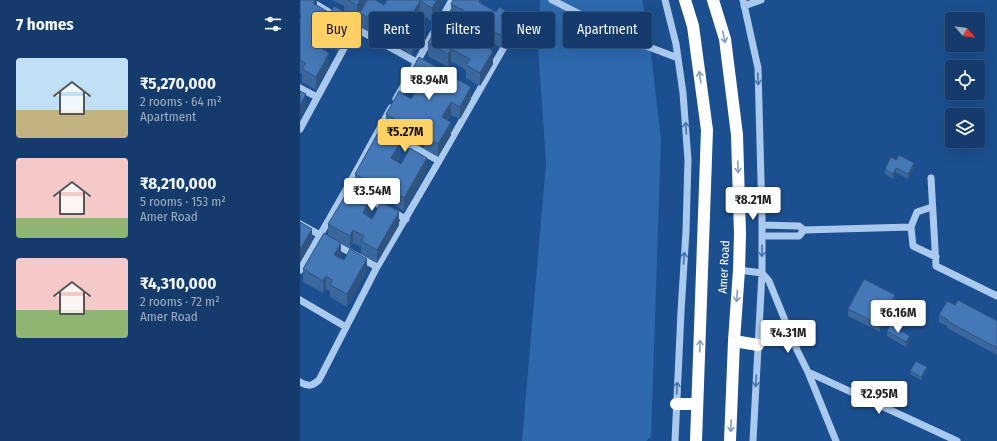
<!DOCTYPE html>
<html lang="en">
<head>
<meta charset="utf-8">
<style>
	body { margin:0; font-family:"Fira Sans Condensed",sans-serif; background:#214673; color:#f1f3f6; height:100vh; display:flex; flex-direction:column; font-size:15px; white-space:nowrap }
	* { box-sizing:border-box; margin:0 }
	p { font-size:13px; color:#9dadc1 }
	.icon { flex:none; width:22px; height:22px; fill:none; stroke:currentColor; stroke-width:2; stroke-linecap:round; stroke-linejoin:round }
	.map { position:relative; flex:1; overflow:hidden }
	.panel { display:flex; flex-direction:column; background:#143b6b; width:300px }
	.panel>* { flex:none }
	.banner { position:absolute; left:12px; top:12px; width:380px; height:36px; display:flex; gap:8px }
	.needle { width:26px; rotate:118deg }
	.fabs { position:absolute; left:645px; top:12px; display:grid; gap:8px }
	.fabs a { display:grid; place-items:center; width:40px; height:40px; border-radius:4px; background:#143b6b; box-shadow:0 4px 16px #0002,0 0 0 1px #33557e; font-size:20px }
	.price { position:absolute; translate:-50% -34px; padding:0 9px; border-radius:4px; background:#fff; color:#222; font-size:13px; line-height:26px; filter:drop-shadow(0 1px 2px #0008) }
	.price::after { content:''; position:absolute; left:50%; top:24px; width:12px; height:9px; margin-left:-6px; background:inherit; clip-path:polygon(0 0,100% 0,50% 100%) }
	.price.active { background:#ffd166; color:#111 }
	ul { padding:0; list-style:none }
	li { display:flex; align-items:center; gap:12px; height:100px; padding:0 16px }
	li span { display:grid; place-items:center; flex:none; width:112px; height:80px; border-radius:4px; color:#555 }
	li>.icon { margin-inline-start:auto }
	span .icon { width:48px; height:48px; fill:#fffc; stroke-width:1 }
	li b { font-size:17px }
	h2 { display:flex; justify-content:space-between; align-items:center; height:48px; padding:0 16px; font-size:17px }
	.pill { padding:0 14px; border-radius:4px; background:#143b6b; box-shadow:0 4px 16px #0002,0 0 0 1px #33557e; font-size:14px; line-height:36px }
	.pill.active { background:#ffd166; color:#111 }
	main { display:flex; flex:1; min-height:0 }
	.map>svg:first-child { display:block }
	.green { fill:#2e69ad }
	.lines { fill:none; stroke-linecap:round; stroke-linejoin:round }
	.minor { stroke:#a9c9ee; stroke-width:7 }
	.highway { stroke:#fff; stroke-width:12 }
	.wall { fill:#3a679d }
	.shaded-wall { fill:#305480 }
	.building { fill:#4478b7; stroke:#305480 }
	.oneway { stroke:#829ec1 }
	.oneway2 { stroke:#4674ac }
	.labels { text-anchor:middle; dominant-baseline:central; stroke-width:4; stroke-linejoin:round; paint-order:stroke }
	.street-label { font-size:12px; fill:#fff; stroke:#1b4f8f }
</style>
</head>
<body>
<main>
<section class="panel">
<h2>7 homes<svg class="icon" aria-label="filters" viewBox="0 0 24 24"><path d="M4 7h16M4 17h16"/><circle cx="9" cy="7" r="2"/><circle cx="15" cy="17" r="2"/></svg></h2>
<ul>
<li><span style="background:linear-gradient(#bfe0f5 65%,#c2b280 0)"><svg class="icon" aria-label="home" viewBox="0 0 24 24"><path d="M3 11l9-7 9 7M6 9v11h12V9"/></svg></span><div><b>₹5,270,000</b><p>2 rooms · 64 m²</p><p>Apartment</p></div></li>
<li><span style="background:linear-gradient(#f6c9c9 75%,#8fb573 0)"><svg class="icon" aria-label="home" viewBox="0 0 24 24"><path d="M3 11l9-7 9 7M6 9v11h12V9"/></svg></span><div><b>₹8,210,000</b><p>5 rooms · 153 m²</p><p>Amer Road</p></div></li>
<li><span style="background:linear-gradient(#f6c9c9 65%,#8fb573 0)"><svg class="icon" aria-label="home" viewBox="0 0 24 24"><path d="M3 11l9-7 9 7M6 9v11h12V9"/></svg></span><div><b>₹4,310,000</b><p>2 rooms · 72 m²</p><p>Amer Road</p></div></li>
</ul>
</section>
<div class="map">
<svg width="697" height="441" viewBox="0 0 697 441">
	<rect width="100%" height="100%" fill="#1b4f8f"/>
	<!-- green -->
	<path class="green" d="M240,0H342L348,28L361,140L351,437L346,441H222L246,163L238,45Z"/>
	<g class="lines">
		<!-- minor -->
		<path class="minor" d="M9,0L55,28L120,64
			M252,0L333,41L378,58
			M365,0L376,44L383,93L388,160L386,231L381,312L375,441
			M443,0L458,68L462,218V273L453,441
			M444,6L461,0
			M0,88L17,97
			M96,99L152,0
			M80,128L139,161
			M0,129L55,28L71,0
			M631,178L636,266L697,296
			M63,196L106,219
			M632,207L617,212L611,227L613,246L636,257
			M0,224L24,237
			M462,225L499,226L504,230L611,227
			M462,236H499L504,230
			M33,243L77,267
			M0,270L47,188L91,108
			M439,270L462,273L469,281L497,350L508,372L536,441
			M0,300L46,327
			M508,372L657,441
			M0,382C9,387 12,386 19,380L77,267L139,161L215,28L214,25L205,20"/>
		<!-- highway -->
		<path class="highway" d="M385,0L393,26L407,130L396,441
			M413,0L425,39L437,135L440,234L439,270L434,341L430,441
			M434,341L458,345
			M376,404H397"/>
	</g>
	<!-- wall -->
	<path class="wall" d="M0,0H17V6L51,28L38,51L26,44L23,50L29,66L16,90L2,82V74L0,73Z
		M32,0H67L57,18L44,10V6Z
		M87,0H144L132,21L120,14L117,20L123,36L112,55L99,47V44L82,34L80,37L60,26V13L84,5Z
		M182,0V4L213,28L202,48L193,43L190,49L193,64L180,86L166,78V70L151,61L148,67L128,56V43L153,27L157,20L151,16V4Z
		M109,75H140L171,99L160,119L151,115L148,120L151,135L138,157L124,149V141L109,133L106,138L86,127V114L111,99L115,91L109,87Z
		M100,155L97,162L101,164L127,170L104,211L88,201V192L85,190L79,201L55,187V174Z
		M591,157L614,168L608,179L596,173L593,179L585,174V169Z
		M71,210L68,216L72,219L99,225L77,263L61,254V247L53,243L50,249L41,244V256L40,258L67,271L47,307L30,297V291L26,289L23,293L3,282V269L28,236V224Z
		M595,302L580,332L548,316V309Z
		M655,305L697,321V355L647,328V326L639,322V315Z
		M587,331L610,341L606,347L587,336Z
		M627,369L621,380L610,374V371Z"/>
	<!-- shaded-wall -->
	<path class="shaded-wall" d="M15,0H17V8L13,3Z
		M60,0H67L57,18V5Z
		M137,0H144L132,21V8Z
		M180,0H182V10L179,2Z
		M120,1V14L111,29V16Z
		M213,15V28L202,48V36Z
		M51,16V28L38,51V38Z
		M82,21V34L80,37V25Z
		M123,23V36L112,55V42Z
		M26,31V44L17,59V46Z
		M193,31V43L184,59V46Z
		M151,49V61L148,67V54Z
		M193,51V64L180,86V73Z
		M29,53V66L16,90V77Z
		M140,69V81L137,74Z
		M171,87V99L160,119V107Z
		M6,94V107L0,118V105Z
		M151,102V115L142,130V117Z
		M109,120V133L106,138V126Z
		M151,122V135L138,157V144Z
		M100,143V155L91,171V158Z
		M127,158V170L104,211V198Z
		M614,163V168L608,179V174Z
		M596,168V173L593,179V174Z
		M85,178V190L79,201V188Z
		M71,197V210L63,226V213Z
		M99,212V225L77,263V250Z
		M12,229V242L0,262V250Z
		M53,230V243L50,249V236Z
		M41,243V256L34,267V255Z
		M67,259V271L47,307V294Z
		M26,276V289L23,293V281Z
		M595,295V302L580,332V325Z
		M610,336V341L606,347V342Z
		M627,367V369L621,380V377Z"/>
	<!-- building -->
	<path class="building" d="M0,0H15L13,3L30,13L34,6L51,16L38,38L26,31L17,46L29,53L16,77L2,69L6,63L0,60V18L1,16L0,15Z
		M48,0H60L57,5Z
		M68,0H76L84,5L87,0H137L132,8L120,1L111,16L123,23L112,42L99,35L100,32L82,21L80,25L60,13Z
		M153,0H180L179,2L196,12L199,7L213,15L202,36L193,31L184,46L193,51L180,73L166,65L170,59L151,49L148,54L128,43L141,20L153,27L163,10L151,4Z
		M119,57L140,69L137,74L154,84L157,79L171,87L160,107L151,102L142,117L151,122L138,144L124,136L128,131L109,120L106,126L86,114L99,91L111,99L121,82L109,75Z
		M0,91L6,94L0,105Z
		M79,131L100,143L91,158L101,164L110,148L127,158L104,198L88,189L92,182L85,178L79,188L55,174Z
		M599,155L614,163L608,174L596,168L593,174L585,169L591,157L596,160Z
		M51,186L71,197L63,213L72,219L81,202L99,212L77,250L61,241L64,236L53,230L50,236L28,224Z
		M0,222L12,229L0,250Z
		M24,233L41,243L34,255L44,260L50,249L67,259L47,294L30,285L32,280L26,276L23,281L3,269Z
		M564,279L595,295L580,325L548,309Z
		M658,300L697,321V348L647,321L648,320L639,315L647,301L655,305Z
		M590,325L610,336L606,342L587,331Z
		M616,361L627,367L621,377L610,371Z"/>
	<!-- one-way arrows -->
	<defs><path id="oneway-shaft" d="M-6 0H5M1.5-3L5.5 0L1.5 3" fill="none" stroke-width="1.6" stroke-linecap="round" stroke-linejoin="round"/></defs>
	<g class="oneway">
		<use href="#oneway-shaft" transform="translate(424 37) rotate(77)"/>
		<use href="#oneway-shaft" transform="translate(400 77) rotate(-98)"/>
		<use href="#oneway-shaft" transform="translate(438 167) rotate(88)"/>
		<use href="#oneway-shaft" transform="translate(437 296) rotate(94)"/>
		<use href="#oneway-shaft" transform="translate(400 346) rotate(-88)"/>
		<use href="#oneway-shaft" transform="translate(431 426) rotate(92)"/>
	</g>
	<g class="oneway2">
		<use href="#oneway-shaft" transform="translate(458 79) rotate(88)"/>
		<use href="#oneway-shaft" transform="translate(386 128) rotate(-94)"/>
		<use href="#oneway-shaft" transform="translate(462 251) rotate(90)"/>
		<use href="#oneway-shaft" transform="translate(384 258) rotate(-86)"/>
		<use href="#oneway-shaft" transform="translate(456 381) rotate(93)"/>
		<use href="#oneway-shaft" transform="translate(377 388) rotate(-87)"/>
	</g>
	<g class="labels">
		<!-- street labels -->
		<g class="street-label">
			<text transform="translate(424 267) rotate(-87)">Amer Road</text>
		</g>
	</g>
</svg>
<div class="fabs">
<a><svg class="needle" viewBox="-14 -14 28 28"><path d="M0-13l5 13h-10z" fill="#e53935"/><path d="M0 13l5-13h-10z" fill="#9dadc1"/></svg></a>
<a><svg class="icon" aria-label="locate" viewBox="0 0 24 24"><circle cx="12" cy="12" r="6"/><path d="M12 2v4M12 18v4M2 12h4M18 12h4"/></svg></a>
<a><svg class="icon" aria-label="layers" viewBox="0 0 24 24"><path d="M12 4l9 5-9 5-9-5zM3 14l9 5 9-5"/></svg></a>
</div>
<b class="price" style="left:129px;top:101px">₹8.94M</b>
<b class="price active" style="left:105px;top:153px">₹5.27M</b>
<b class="price" style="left:72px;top:212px">₹3.54M</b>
<b class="price" style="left:453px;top:221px">₹8.21M</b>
<b class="price" style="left:598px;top:334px">₹6.16M</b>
<b class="price" style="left:488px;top:354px">₹4.31M</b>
<b class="price" style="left:579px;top:415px">₹2.95M</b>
<div class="banner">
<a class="pill active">Buy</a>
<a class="pill">Rent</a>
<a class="pill">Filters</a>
<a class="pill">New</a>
<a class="pill">Apartment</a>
</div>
</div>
</main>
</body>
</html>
